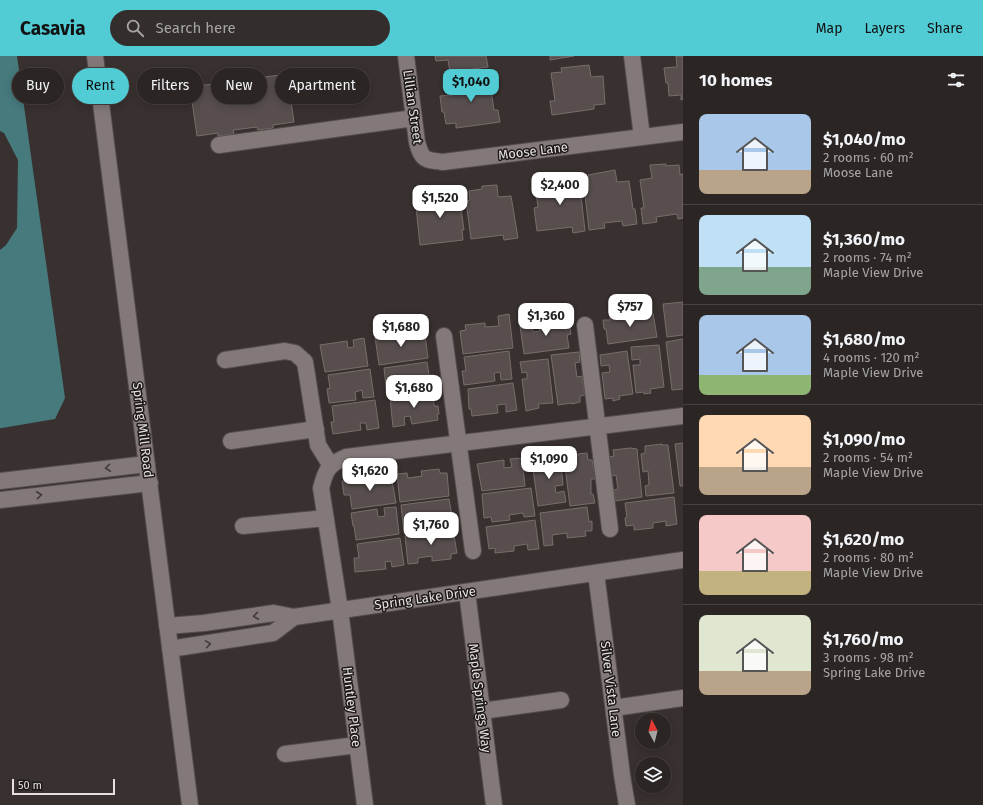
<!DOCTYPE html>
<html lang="en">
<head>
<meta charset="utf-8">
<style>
	body { margin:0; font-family:"Fira Sans",sans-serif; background:#332d2c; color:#f1f3f6; height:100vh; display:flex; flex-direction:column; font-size:15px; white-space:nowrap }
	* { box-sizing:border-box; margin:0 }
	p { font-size:13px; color:#a6a5a6 }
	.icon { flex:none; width:22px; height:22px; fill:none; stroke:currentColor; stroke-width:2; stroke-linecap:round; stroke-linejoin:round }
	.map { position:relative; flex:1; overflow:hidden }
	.drawer { display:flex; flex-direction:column; background:#2b2524; width:300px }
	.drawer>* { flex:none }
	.top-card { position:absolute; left:12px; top:12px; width:380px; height:36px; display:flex; gap:8px }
	.needle { width:26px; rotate:353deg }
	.tools { position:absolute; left:635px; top:657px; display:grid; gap:8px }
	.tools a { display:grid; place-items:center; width:36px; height:36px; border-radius:50%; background:#2b2524; box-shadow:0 2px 10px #0003,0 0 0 1px #474241; font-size:20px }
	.scale { position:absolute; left:12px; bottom:10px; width:103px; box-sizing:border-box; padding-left:4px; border:2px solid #e6e1e0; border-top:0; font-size:11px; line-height:14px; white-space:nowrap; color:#e6e1e0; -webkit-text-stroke:3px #1e1a19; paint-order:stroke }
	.price { position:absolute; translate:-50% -34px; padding:0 9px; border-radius:8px; background:#fff; color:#222; font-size:13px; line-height:26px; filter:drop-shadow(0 1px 2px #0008) }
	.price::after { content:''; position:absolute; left:50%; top:24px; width:12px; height:9px; margin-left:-6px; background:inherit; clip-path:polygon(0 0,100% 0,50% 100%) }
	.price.on { background:#51ccd4; color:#111 }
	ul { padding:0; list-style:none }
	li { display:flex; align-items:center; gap:12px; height:100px; padding:0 16px }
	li+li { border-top:1px solid #474241 }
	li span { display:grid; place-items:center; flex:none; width:112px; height:80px; border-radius:8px; color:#555 }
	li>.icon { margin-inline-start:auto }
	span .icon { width:48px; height:48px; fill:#fffc; stroke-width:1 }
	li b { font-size:17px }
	h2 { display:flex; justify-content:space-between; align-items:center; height:48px; padding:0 16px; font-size:17px }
	.tag { padding:0 14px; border-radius:18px; background:#2b2524; box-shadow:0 2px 10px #0003,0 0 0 1px #474241; font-size:14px; line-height:36px }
	.tag.on { background:#51ccd4; color:#111 }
	header { display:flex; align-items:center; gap:24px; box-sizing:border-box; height:56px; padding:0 20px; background:#51ccd4; color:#111 }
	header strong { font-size:19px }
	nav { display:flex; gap:22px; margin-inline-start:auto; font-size:14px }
	.search { width:280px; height:36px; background:#332d2c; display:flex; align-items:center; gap:10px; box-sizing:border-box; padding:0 14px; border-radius:22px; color:#a6a5a6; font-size:15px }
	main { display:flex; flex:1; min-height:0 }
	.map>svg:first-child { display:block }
	.water { fill:#467a7d }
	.building { fill:#574e4d; stroke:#776e6c }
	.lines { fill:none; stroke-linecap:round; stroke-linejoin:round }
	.minor-casing { stroke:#534d4c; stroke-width:18 }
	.minor { stroke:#837978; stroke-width:16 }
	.oneway { stroke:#413b3a }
	.labels { text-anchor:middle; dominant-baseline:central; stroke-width:3; stroke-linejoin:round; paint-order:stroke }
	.street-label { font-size:13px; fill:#e6e1e0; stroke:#1e1a19 }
</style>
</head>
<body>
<header>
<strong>Casavia</strong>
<div class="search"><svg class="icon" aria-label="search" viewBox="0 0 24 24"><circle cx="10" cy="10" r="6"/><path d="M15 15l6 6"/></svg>Search here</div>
<nav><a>Map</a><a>Layers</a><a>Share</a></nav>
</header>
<main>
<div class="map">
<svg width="683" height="749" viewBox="0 0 683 749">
	<rect width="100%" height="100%" fill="#393130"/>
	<!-- water -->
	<path class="water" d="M0,0H17L65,342L55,363L2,372H0V194L6,189L17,172L18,104L4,77L0,75Z"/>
	<!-- building -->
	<path class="building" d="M435,0H486L488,11L450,16L448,4L436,5Z
		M550,0H574L550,4Z
		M676,0H683V43L681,44V39L669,40L668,27H666L664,12L677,11Z
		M589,9L591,21L603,20L605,48L594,49V53L552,59L550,45H555L551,17L562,16L561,12Z
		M287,18L294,66L273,69V72L258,74L257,71L233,74L234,78L218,80V77L197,80L190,31Z
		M494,18L495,33L491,34L494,54H498L500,66L456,72V67L446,68L444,56H442L440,40L453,39L451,27L479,23V21Z
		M666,108V110L679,109L680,119L683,118V162L678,163L677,158L656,161L657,166L643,168L641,152H644L640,124L652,122L650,109Z
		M615,114L617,126L629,125L633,153H635L637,168L623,170L622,165L604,167L605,172L589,174L584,130H589L588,119Z
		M561,121L562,123L574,122L575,131H580L585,175L573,177L572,171L537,175L534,152L538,151L536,137L547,135L546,123Z
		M497,129L498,141L511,140L518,182L504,184L503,179L471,183L466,145L470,144L469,135L482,133V130Z
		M442,135L443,137L455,135L456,146H460L464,174H462L463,184L420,189L416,151L428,150L426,137Z
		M683,246V279L667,281L663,248Z
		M629,257V261L653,257L657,281L608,288L606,273H604L603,264H610V259Z
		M509,258L513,292L463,298L460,275L466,274L465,269L485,267V271L499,270L498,260Z
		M569,264L571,278L567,279L569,292L524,298L520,270L532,269L533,276L540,275L538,268Z
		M418,275V280L425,279L428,302L379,309L375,281Z
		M364,282L368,310L325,316L320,289L347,285L348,292L354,291L353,284Z
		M683,283V333L672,334L666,286Z
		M659,289L664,331L650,333L651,337L644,338V336L636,337L633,309H640V303L632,304L631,291Z
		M509,295L512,323L501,324L500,316L494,317L495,325L464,329L462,315H466L464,301Z
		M627,295L633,338L619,340L620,343L613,345V342L605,343L602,317L610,316L609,309L601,310L600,299Z
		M579,296L580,306L575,307L577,321L582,320L585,339L580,340V346L572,348V347L558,349L551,299Z
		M548,303L553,347L538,348L539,352L526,355L522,323H527V316L522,317L520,306Z
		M427,306L429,319H434L436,334L406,337L405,329L398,330L399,338L387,340L384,312Z
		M370,313L374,341L363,342L362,334L355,336L356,344L329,347L327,333L330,332L328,319Z
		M513,327L517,354L506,356V348L497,349L498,357L472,360L471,353H469L468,333Z
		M433,337L434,350H438L439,358H437L438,364L412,368L410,360L404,361L405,369L393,371L390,342Z
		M375,344L379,372L367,374L366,367H360L361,374L333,378L331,366H334L332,350Z
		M683,387V430H680L675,388Z
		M662,388V389H668L674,437L646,440L645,430L649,429L648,415L643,416L641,398L645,397V390Z
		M630,392L637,393L642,441L615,445L614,434L618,433L616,419L612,420L609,401L614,400L613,394Z
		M587,397L588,404H592L596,423H591V438H593L595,447L570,450L564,402L578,400V398Z
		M560,398L563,429L555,430L556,437L564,435L566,446L538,450L532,405L546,404V400Z
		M522,402L525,430L482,435L477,408L504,404V412L512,411L510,403Z
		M439,413L440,417H447L449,440L400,446L397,418L407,417L408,422L422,420L421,415Z
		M391,419L396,447L352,453L350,439H344L342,425L373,422L374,429L380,427L379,421Z
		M531,432L535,460L524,461L523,457L509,459L510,464L492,466L491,461L484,462L482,438Z
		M674,441L677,468L666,470V465L653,467V472L634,474V469L626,470L625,462L627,461L625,447Z
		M449,443L453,466L446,467L447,471L428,474V469L414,471L415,475L404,477L401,449Z
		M396,451L399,478L356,484L354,470H353L351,457L377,453L378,461L385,460L384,452Z
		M587,451L589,466L592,465V475H585L586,480L567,482V477L552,479L553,489L544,490L540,457Z
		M535,464L539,493L528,494L527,488L514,490V495L495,497V492L489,493L486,471Z
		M453,474L457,497L451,498V503L432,505V500L418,502V507L408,508L405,480Z
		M400,482L404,509L392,511L391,505L385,506L386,513L355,516L354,502H359L357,488Z"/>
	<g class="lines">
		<defs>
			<path id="minor" d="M95,0L190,749
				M406,0L417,86C422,104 424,104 443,106L683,76
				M632,0L642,81
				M219,89L414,62
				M585,269L610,473
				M444,280L473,495
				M225,304L285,295L295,297L305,306L318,389L331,410
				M231,385L316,373
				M0,425L147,408
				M0,444L150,427
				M243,470L326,462
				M596,517L622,719L627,749
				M467,536L494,749
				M167,570L204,567L274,557L294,561L683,504
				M170,593L273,577L294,561
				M614,652L683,642
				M482,655L561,644
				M285,698L357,689
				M365,749L340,554L321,432C326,413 328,409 346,401L683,360"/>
		</defs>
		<!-- minor casing -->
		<use href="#minor" class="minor-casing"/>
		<!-- minor -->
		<use href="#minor" class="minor"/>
	</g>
	<!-- one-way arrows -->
	<defs><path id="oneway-chevron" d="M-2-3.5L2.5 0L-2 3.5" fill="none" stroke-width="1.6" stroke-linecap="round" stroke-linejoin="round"/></defs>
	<g class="oneway">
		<use href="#oneway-chevron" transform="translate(108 412) rotate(173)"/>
		<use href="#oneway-chevron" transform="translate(39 439) rotate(-6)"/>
		<use href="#oneway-chevron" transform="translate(256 560) rotate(172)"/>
		<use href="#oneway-chevron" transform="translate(208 588) rotate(-9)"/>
	</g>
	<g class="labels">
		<!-- street labels -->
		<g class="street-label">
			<text transform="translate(413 51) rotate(82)">Lillian Street</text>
			<text transform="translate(533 95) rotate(-7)">Moose Lane</text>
			<text transform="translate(143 374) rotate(83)">Spring Mill Road</text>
			<text transform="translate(425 542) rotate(-8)">Spring Lake Drive</text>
			<text transform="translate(611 633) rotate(83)">Silver Vista Lane</text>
			<text transform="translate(480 642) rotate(83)">Maple Springs Way</text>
			<text transform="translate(352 651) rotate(83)">Huntley Place</text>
		</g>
	</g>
</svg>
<div class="tools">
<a><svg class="needle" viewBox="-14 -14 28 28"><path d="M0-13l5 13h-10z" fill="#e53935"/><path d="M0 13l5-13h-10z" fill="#a6a5a6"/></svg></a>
<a><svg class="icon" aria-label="layers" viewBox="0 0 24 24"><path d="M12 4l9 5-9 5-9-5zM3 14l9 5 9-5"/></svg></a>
</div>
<div class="scale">50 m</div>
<b class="price on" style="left:471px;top:47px">$1,040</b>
<b class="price" style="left:560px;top:150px">$2,400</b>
<b class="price" style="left:440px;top:163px">$1,520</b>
<b class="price" style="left:630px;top:272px">$757</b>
<b class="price" style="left:546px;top:281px">$1,360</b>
<b class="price" style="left:401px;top:292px">$1,680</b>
<b class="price" style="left:414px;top:353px">$1,680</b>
<b class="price" style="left:549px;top:424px">$1,090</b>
<b class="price" style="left:370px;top:436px">$1,620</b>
<b class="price" style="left:431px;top:490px">$1,760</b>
<div class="top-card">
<a class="tag">Buy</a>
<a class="tag on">Rent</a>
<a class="tag">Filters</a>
<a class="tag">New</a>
<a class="tag">Apartment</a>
</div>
</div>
<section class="drawer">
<h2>10 homes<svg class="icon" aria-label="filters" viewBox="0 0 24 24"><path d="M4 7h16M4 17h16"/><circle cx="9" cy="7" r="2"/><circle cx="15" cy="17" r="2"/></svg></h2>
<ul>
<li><span style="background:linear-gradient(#a9c7e8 70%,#b9a48a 0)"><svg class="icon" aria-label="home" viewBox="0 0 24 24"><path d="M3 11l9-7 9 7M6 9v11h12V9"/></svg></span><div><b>$1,040/mo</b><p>2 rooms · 60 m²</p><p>Moose Lane</p></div></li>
<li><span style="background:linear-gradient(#bfe0f5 65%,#7fa58c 0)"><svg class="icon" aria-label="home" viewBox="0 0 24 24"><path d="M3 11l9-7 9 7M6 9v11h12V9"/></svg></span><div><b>$1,360/mo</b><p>2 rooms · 74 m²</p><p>Maple View Drive</p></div></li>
<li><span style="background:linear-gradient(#a9c7e8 75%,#8fb573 0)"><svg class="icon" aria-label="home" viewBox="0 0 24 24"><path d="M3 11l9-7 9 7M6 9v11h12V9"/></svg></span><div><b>$1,680/mo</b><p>4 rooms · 120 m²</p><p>Maple View Drive</p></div></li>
<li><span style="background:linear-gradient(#ffd9b3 65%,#b9a48a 0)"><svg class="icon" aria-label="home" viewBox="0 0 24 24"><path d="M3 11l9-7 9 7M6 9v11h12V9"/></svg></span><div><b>$1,090/mo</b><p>2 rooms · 54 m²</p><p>Maple View Drive</p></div></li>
<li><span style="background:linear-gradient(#f6c9c9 70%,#c2b280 0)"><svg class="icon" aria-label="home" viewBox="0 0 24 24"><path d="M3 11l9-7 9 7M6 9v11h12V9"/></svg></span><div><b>$1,620/mo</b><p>2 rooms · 80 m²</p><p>Maple View Drive</p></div></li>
<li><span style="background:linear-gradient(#dfe7d0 70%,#b9a48a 0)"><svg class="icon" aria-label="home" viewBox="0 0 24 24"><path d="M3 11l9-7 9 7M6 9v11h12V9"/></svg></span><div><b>$1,760/mo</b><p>3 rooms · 98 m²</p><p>Spring Lake Drive</p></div></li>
</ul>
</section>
</main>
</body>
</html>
